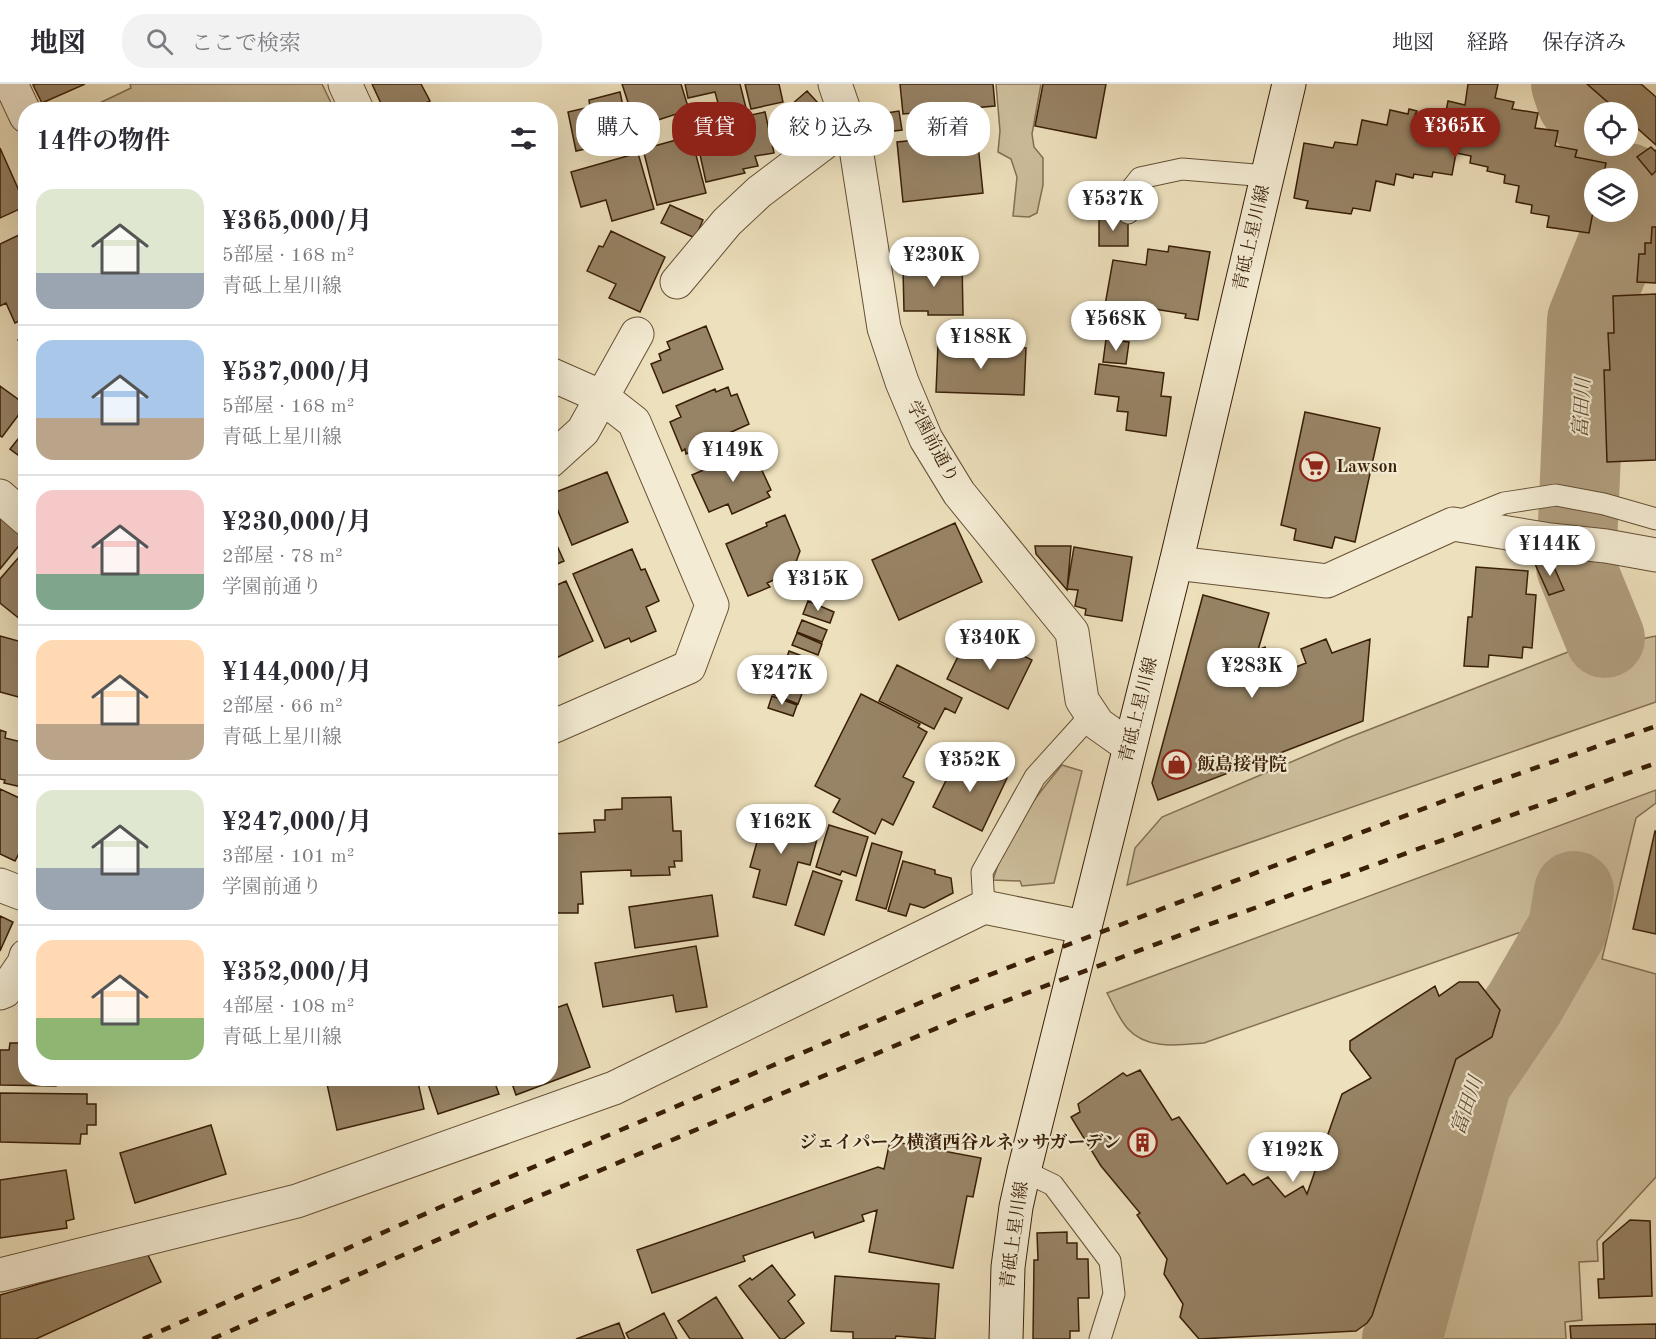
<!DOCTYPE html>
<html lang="ja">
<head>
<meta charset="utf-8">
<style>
	body { margin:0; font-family:"Old Standard TT","Noto Serif JP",serif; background:#f2f2f3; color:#2b2b33; height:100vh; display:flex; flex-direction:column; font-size:22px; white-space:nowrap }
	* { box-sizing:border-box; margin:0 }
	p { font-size:20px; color:#7c7c81 }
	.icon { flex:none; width:33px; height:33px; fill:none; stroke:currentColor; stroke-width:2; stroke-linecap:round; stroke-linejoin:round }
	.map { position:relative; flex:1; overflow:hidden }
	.details { position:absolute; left:18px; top:18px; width:540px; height:984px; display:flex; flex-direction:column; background:#fff; border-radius:24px; box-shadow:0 6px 24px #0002 }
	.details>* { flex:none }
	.banner { position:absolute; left:576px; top:18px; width:570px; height:54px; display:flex; gap:12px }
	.tools { position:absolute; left:1584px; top:18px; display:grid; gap:12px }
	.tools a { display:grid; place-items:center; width:54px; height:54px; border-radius:50%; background:#fff; box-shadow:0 6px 24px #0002; font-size:30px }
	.price { position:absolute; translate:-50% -51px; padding:0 14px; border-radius:21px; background:#fff; color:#222; font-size:20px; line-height:39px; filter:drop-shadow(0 2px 3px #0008) }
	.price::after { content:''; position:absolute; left:50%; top:36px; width:18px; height:14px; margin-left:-9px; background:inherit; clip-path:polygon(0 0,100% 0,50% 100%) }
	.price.active { background:#8f2418; color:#fff }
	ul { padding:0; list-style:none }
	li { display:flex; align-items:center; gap:18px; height:150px; padding:0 18px }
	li+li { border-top:2px solid #e1e1e2 }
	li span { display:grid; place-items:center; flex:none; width:168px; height:120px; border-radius:18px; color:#555 }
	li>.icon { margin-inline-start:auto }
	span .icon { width:72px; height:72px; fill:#fffc; stroke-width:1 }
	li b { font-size:26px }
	h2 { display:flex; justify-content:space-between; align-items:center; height:72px; padding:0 18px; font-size:26px }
	.chip { padding:0 21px; border-radius:24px; background:#fff; box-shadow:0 6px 24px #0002; font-size:21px; line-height:54px }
	.chip.active { background:#8f2418; color:#fff }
	header { display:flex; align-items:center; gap:36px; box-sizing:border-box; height:84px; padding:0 30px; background:#fff; border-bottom:2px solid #e1e1e2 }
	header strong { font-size:28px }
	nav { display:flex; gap:33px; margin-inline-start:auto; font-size:21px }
	.search { width:420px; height:54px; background:#f2f2f3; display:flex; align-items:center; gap:15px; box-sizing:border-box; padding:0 21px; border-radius:24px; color:#7c7c81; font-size:22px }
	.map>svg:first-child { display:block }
	.green { fill:#cebf9d; stroke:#846f52; stroke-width:1.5 }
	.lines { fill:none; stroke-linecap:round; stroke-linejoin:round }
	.river { stroke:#b09e7e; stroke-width:80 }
	.building { fill:#978365; stroke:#391f07; stroke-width:1.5 }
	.service-casing { stroke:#664f34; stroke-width:23 }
	.minor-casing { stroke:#664f34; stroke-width:35 }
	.secondary-casing { stroke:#391f07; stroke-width:35 }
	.service { stroke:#f3ebd3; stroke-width:21 }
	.minor { stroke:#f3ebd3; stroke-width:33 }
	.secondary { stroke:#f3ebd3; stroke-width:33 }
	.rail { stroke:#391f07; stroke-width:4.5; stroke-dasharray:10 10; stroke-linecap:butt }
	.labels { text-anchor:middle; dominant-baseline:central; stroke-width:4.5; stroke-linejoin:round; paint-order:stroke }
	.street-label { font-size:18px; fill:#391f07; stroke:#f3ebd3 }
	.poi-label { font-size:18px; font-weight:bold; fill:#391f07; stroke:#f3ebd3; text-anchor:start }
	.water-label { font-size:20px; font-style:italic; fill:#634b31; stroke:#f3ebd3 }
</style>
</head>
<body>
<header>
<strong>地図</strong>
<div class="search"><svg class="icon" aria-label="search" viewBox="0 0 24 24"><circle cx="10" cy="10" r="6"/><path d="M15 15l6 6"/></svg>ここで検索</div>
<nav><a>地図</a><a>経路</a><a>保存済み</a></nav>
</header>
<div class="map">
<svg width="1656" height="1255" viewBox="0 0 1656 1255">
	<rect width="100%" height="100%" fill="#ede0bc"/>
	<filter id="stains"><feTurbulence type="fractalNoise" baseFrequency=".00333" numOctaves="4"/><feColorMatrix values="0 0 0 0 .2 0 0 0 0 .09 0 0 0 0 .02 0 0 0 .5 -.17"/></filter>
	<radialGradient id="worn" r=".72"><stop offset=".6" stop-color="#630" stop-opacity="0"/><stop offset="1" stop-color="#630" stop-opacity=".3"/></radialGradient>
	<!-- green -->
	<path class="green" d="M130,0H322L334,25H87L131,4Z
		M996,0H1041L1032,50L1034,63L1043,74V101L1037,129L1029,133L1013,132L1017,93L1011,75L998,68L1000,47Z
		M1656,552V618L1127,801L1135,764L1162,733L1345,655L1591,559L1636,556Z
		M1062,681L1082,687L1054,799L1022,802L1020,797L993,796C1006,751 1032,717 1062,681Z
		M1656,706V719L1636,734L1602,875L1656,890V1093L1597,1157L1598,1177L1579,1178L1582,1236L1565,1238L1566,1255H1409L1483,995L1529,940L1559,888L1585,870L1584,852L1518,849L1204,959C1179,961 1147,966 1128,945C1119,935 1113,920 1107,909Z"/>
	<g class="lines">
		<!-- river -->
		<path class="river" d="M1571,0L1577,18L1594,41
			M1605,554L1576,483L1587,236L1634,119L1628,99
			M1402,1255L1472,997L1525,919L1568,844L1574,807"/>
	</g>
	<!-- building -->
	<path class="building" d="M36,0H85L42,19L33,1Z
		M372,0H421L430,17L418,23L419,26H384Z
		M622,0H681L689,26L636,43Z
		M685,0H740L746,24L721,30L715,8L688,14Z
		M745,0H779L783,18L751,25Z
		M900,0H993L995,22L903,30Z
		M1043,0H1106L1096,54L1035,42Z
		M1468,0H1498L1495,14L1514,18L1512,25L1538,29L1535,44L1558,47L1555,62L1577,66L1575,73L1606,79L1603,94H1594V123L1589,149L1547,143L1549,132L1531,129L1532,121L1516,118L1519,102L1504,99L1505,91L1487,87L1488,83L1470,79L1471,72L1456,69L1452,91L1433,88L1432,93L1414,90L1413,94L1396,90L1394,101L1376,97L1370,127L1353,124L1351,130L1306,124L1308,117L1294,114L1304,59L1333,64L1335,58L1357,61L1362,36L1387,41L1390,26L1408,30L1409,25L1417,27L1415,31L1426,33L1427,29L1445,33L1448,17L1465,21Z
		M1587,0H1641L1656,13V61L1628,36V28H1619Z
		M807,7L828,30L803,52L783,28Z
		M620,8L630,55L576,67L568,28L590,23L589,16Z
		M899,27L902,46L869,50L867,32Z
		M765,28L774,69L755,72L758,82L743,85L745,89L706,98L694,43Z
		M977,50L983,109L903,118L897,58Z
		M691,52L706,109L657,121L643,65Z
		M1651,63L1655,67L1656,66V87L1652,91L1637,73Z
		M0,64L24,118L20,120L22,124L0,134Z
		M638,69L654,125L612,137L606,116L581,123L571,88Z
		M670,121L703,136L695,154L661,139Z
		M1099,134L1128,135V162H1099Z
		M1652,143H1656V199L1637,198L1639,170H1645V159H1651Z
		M611,147L665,173L640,228L609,214L616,200L587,187L599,162L603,163Z
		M23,149L26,155V234L15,239L6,219L0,222V160Z
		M1169,162L1210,168L1198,236L1185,234L1186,230L1141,223V226L1105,221L1113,176L1146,181L1148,165L1168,168Z
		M962,177L963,231H928V227H904L903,184L914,183V178Z
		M1656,210V376L1607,378L1604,286H1610L1608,249H1614L1613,212Z
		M706,242L723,285L663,309L651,280L661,276L659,270L670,265L667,258Z
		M26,253V269L18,256Z
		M1106,255L1129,258L1126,280L1103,278Z
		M938,260L1026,264L1024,311L936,308Z
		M1099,280L1164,289L1161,312L1171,313L1166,352L1126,346L1128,328L1117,327L1119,313L1095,310Z
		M0,302L26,321L2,353L0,352Z
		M728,303L731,312L737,310L749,340L727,350L728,353L686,370L685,365L682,367L670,338L681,333L676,322L715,305L716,308Z
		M1305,328L1380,344L1355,458L1335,453L1332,464L1294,456L1296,445L1281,441Z
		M26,345V377L10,365Z
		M752,365L771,406L767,408L770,413L732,430L728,420L709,428L692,391Z
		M607,388L628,438L572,461L551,410Z
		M785,431L800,467L796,478L786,482L789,489L767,499L770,503L748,512L726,460L767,442L766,439Z
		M0,433L26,453L0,485Z
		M955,439L982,498L899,536L872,476Z
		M550,446L564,477L550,483Z
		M1035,462H1071L1067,506L1036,470Z
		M1074,463L1132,473L1122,537L1085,531L1086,525L1075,522L1078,506L1067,505Z
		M26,465V540L0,519V495Z
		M632,465L641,486L645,485L659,517L646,523L656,547L631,558L629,554L605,564L573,490Z
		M1550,474L1564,506L1549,511L1535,480Z
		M1476,483L1528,487L1526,510L1536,511L1532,564L1523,563L1522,574L1489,571L1488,583L1464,582L1468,533H1472Z
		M566,497L593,557L556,574L550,562V504Z
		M1203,511L1269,529L1258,566L1265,563L1276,591L1306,579L1301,565L1326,555L1332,569L1370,555L1363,637L1158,716L1152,699Z
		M808,517L834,528L830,539L803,530Z
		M802,536L827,546L822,558L797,548Z
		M797,549L822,560L818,571L792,561Z
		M969,550L999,566L1002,561L1032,576L1008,625L947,595Z
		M0,552L22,558L20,568L26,569V615L0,608Z
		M789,567L815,577L810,589L785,579Z
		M783,580L809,590L805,601L779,592Z
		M897,581L962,614L955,629L945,624L934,645L879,617Z
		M778,598L803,607L798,620L773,610Z
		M861,610L920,640L918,643L927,648L903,693L914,698L893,741L882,735L875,750L833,728L840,715L815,702Z
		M772,612L797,621L793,632L768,624Z
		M0,646L6,648L5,654L26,659V704L4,699L5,696L0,695Z
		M959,670L1007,694L982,747L933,723Z
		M0,705L26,717V756L15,777L0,770Z
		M671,713L673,747H681L682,777H674L675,783H669L670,791L631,792V786L581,788L583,820H578V829H550V750L595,748L594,736H605V726L622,725V714Z
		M765,729L783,734L784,730L805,736L804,740L820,744L810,781L798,778L786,821L753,813L760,786L750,783Z
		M829,741L868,753L856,792L842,787L840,791L816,783Z
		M1655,747H1656V850L1633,845Z
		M872,759L902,768L886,825L856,816Z
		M903,777L935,786V790L951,794L953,809L924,824L910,820L906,832L888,827Z
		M813,787L842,797L824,851L795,841Z
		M712,811L718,852L635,864L629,823Z
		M0,832L13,838L0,867Z
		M696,862L707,923L676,928L673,911L603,923L595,879Z
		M1459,898H1478L1500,926L1492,953L1456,975L1372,1232L1367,1239L1356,1247L1199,1255L1180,1233L1183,1220L1164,1190L1167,1175L1137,1131L1140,1129L1101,1082L1071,1033L1080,1028L1078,1020L1123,989L1127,992L1140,986L1172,1036L1179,1033L1227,1100L1244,1090L1253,1101L1268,1093L1285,1113L1303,1102L1307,1110L1342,1010L1371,994L1350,966V957L1435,902L1439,912Z
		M567,920L590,983L516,1011L510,994H550V926Z
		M19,948H26V994H56V1002L0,1001V966H9L10,959H19Z
		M349,994H417L424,1025L337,1046L327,1000Z
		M426,994H493L499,1010L438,1030Z
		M0,1009L87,1010V1020H96V1041H87V1050H81L80,1060L0,1058Z
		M211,1041L226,1090L135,1119L120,1069Z
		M890,1057L981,1074L973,1113L967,1112L953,1184L869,1168L877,1126L862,1131L864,1137L815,1154L813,1148L743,1172L745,1177L652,1209L637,1166L878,1083L884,1085Z
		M66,1086L74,1135L66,1137L67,1144L0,1154V1096Z
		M1630,1136L1650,1137L1652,1212L1599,1214L1598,1195H1604L1603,1159Z
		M1067,1148V1159H1077V1175H1088L1089,1214H1078L1079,1247H1070V1255H1033L1034,1176H1038L1037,1149Z
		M147,1169L161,1198L36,1255H0V1211Z
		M772,1181L795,1211L788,1217L804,1239L784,1255H780L739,1202L750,1194L752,1196Z
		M835,1192L939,1200L935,1255L896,1252L895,1255H853V1248L831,1247Z
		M716,1213L743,1255H690L678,1237Z
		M664,1229L677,1255H629L626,1249Z
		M619,1239L625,1255H576Z
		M1656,1240V1255H1571L1570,1242Z"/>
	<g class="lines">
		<defs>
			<path id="service" d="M1128,129L1129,108L1140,94L1182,85L1267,92
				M1457,438L1504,419L1556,411L1604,420L1656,435
				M984,823L982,788L1035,693L1091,631
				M1024,1087L1053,1101L1110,1177L1114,1210L1100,1255"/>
			<path id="minor" d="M11,0L26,32
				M345,0L357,26
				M835,0L855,58L884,244L902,298L926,355L959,409L1072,548L1082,616L1098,640L1129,662
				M677,198L727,138L759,108L849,40
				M550,290L602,313L634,338L712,521L689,583L550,644
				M550,377L583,347L637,250
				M0,412L26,435
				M1176,479L1327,497L1453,440L1550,456L1606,462L1656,471
				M0,801L26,811
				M0,909L5,907L24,879L26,872
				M0,1191L297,1117L614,1004L984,823L1083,843"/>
			<path id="secondary" d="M1006,1255L1008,1183L1016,1123L1024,1087L1176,479L1289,0"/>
		</defs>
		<!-- service casing -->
		<use href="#service" class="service-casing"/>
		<!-- minor casing -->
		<use href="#minor" class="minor-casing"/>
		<!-- secondary casing -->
		<use href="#secondary" class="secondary-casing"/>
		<!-- service -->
		<use href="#service" class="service"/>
		<!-- minor -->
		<use href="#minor" class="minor"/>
		<!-- secondary -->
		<use href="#secondary" class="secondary"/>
		<!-- rail -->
		<path class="rail" d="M143,1255L470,1110L955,904L1475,705L1656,642
			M212,1255L485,1135L963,933L1191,847L1656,679"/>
	</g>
	<!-- icons -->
	<defs>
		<symbol id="supermarket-ring" viewBox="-11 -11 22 22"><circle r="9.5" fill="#f3ebd3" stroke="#8f2418" stroke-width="1.5"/><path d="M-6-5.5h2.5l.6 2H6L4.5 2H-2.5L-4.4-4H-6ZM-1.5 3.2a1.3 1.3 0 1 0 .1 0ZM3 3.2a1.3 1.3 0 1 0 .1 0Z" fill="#8f2418"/></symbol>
		<symbol id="shop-ring" viewBox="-11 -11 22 22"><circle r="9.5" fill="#f3ebd3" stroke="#8f2418" stroke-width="1.5"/><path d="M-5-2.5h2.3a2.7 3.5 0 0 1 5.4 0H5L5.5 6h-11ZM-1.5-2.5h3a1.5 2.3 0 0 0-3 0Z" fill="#8f2418"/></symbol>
		<symbol id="building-ring" viewBox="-11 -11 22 22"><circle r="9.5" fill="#f3ebd3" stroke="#8f2418" stroke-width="1.5"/><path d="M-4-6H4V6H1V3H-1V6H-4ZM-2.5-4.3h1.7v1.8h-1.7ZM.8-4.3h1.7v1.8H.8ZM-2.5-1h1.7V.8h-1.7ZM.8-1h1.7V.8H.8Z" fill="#8f2418"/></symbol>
	</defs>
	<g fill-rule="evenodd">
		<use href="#supermarket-ring" x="1298" y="366" width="33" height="33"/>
		<use href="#shop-ring" x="1160" y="664" width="33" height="33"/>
		<use href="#building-ring" x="1126" y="1042" width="33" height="33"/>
	</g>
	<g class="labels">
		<!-- street labels -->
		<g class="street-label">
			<text transform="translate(1252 154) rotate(-77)">青砥上星川線</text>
			<text transform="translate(932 358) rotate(62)">学園前通り</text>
			<text transform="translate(1139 626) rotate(-76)">青砥上星川線</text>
			<text transform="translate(1015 1151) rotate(-82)">青砥上星川線</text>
		</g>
		<!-- poi labels -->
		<g class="poi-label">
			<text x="1336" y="383">Lawson</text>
			<text x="1197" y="681">飯島接骨院</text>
			<text x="1121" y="1059" text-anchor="end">ジェイパーク横濱西谷ルネッサガーデン</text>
		</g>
		<!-- water labels -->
		<g class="water-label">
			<text transform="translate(1583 324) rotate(-87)">富田川</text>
			<text transform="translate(1468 1022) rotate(-71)">富田川</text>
		</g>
	</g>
	<rect width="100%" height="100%" filter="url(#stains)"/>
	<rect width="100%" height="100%" fill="url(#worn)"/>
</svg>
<div class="tools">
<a><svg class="icon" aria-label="locate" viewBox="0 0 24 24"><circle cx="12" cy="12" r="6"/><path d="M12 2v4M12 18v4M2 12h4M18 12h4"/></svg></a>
<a><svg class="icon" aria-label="layers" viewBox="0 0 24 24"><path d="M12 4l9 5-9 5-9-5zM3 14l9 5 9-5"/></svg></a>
</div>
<b class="price active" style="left:1455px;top:75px">¥365K</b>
<b class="price" style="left:1113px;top:148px">¥537K</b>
<b class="price" style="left:934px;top:204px">¥230K</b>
<b class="price" style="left:1116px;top:268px">¥568K</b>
<b class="price" style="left:981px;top:286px">¥188K</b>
<b class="price" style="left:733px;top:399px">¥149K</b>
<b class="price" style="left:1550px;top:493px">¥144K</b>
<b class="price" style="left:818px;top:528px">¥315K</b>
<b class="price" style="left:990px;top:587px">¥340K</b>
<b class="price" style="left:1252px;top:615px">¥283K</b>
<b class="price" style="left:782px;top:622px">¥247K</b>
<b class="price" style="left:970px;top:709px">¥352K</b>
<b class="price" style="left:781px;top:771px">¥162K</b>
<b class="price" style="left:1293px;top:1099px">¥192K</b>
<div class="banner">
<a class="chip">購入</a>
<a class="chip active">賃貸</a>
<a class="chip">絞り込み</a>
<a class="chip">新着</a>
</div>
<section class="details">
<h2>14件の物件<svg class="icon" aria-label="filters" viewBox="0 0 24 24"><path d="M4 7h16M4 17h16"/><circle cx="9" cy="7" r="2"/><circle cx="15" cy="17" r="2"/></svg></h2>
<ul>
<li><span style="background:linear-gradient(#dfe7d0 70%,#9aa5b1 0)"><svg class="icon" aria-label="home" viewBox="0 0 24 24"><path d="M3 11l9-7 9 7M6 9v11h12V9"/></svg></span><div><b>¥365,000/月</b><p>5部屋 · 168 m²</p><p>青砥上星川線</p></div></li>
<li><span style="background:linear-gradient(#a9c7e8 65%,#b9a48a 0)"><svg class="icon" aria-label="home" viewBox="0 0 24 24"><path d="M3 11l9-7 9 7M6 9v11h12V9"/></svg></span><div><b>¥537,000/月</b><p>5部屋 · 168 m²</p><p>青砥上星川線</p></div></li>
<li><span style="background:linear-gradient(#f6c9c9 70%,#7fa58c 0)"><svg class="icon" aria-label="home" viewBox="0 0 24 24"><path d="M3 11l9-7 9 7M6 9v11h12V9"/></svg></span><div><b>¥230,000/月</b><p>2部屋 · 78 m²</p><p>学園前通り</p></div></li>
<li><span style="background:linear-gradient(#ffd9b3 70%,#b9a48a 0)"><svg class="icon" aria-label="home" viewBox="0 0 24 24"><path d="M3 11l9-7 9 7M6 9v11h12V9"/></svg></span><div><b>¥144,000/月</b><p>2部屋 · 66 m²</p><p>青砥上星川線</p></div></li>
<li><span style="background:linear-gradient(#dfe7d0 65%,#9aa5b1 0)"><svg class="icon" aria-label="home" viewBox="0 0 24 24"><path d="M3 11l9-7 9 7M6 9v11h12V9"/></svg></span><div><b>¥247,000/月</b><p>3部屋 · 101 m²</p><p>学園前通り</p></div></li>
<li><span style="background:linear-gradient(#ffd9b3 65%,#8fb573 0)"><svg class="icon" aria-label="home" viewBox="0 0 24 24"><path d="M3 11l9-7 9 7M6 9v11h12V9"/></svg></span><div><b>¥352,000/月</b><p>4部屋 · 108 m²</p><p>青砥上星川線</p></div></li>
</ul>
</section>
</div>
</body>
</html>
